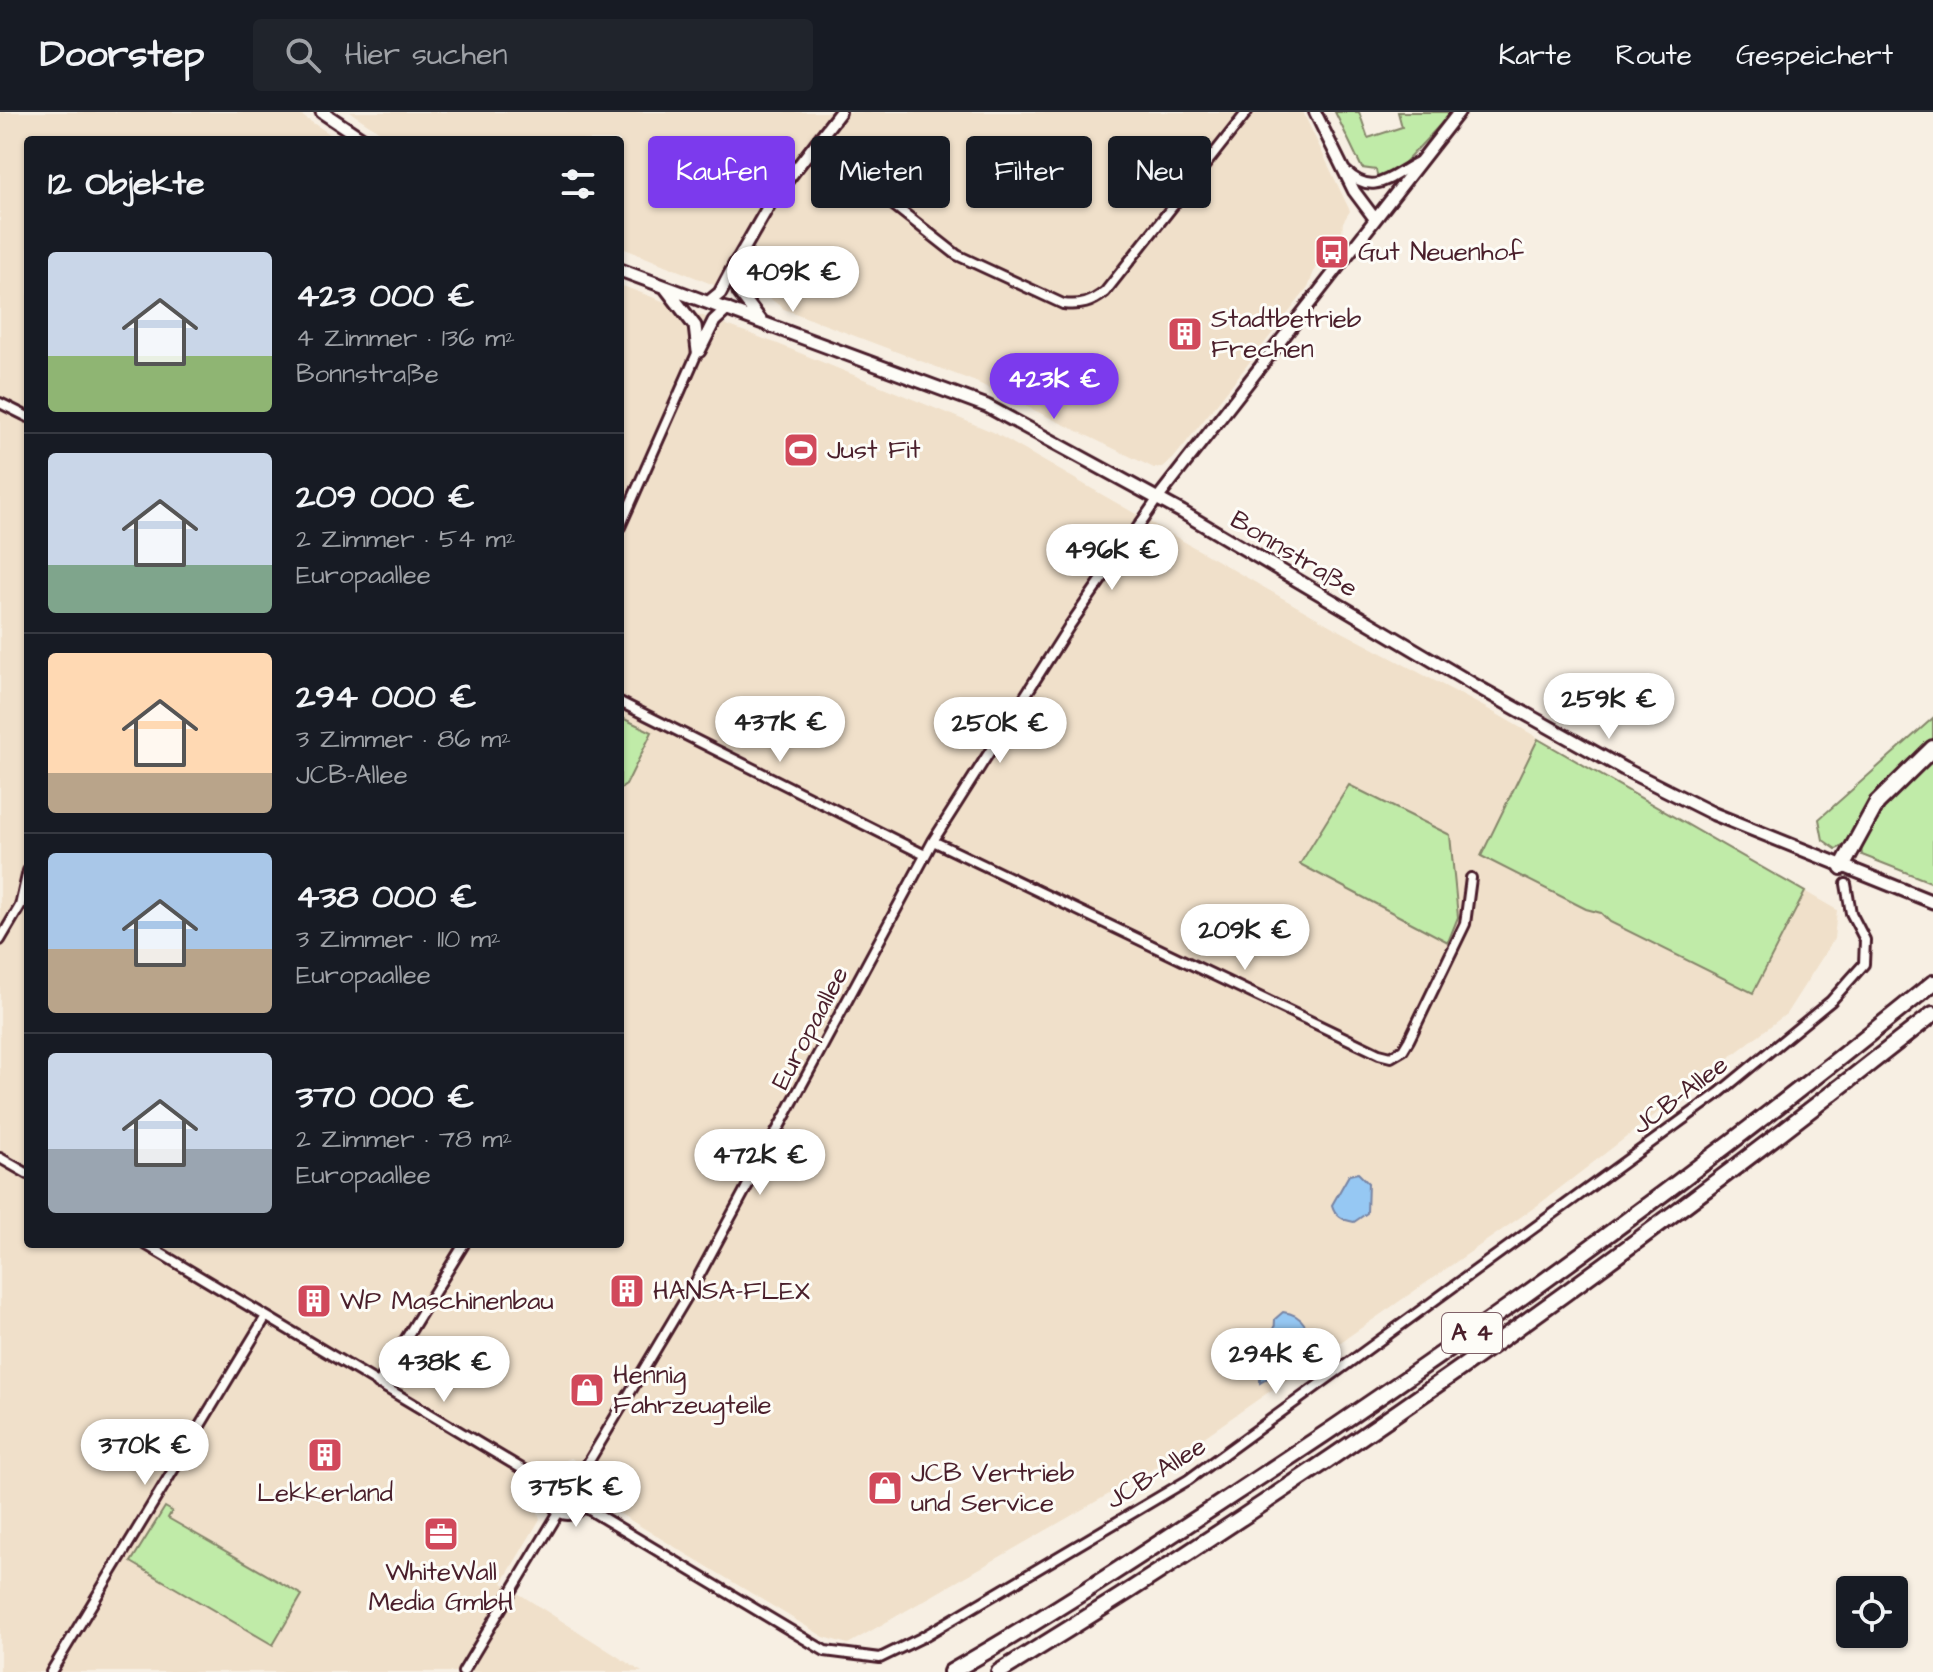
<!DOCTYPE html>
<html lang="de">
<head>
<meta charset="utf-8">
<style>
	body { margin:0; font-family:"Architects Daughter",sans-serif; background:#20242c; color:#f1f3f6; height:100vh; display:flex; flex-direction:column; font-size:30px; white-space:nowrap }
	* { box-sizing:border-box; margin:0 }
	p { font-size:26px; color:#9ea1a6 }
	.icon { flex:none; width:44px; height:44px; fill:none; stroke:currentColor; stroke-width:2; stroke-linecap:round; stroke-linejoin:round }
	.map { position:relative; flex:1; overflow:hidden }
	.drawer { position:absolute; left:24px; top:24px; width:600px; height:1112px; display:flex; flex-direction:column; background:#171b24; border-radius:8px; box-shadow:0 2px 6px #0004 }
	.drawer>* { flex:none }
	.hud { position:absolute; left:648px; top:24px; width:760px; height:72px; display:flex; gap:16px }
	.tools { position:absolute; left:1836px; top:1464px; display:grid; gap:16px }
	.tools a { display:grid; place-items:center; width:72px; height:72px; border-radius:8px; background:#171b24; box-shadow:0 2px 6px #0004; font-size:40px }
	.price { position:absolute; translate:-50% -68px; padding:0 18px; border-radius:28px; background:#fff; color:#222; font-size:26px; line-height:52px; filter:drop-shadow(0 2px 4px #0008) }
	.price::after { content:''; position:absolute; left:50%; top:48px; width:24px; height:18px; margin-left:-12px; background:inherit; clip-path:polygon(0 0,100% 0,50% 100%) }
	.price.selected { background:#7c3aed; color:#fff }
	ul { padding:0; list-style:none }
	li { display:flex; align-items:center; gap:24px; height:200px; padding:0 24px }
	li+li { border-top:2px solid #363941 }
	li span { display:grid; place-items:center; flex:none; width:224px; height:160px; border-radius:8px; color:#555 }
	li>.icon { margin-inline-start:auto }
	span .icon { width:96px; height:96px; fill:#fffc; stroke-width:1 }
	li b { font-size:34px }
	h2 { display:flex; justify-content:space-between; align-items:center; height:96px; padding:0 24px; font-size:34px }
	.pill { padding:0 28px; border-radius:8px; background:#171b24; box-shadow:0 2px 6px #0004; font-size:28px; line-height:72px }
	.pill.selected { background:#7c3aed; color:#fff }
	header { display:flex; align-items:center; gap:48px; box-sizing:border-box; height:112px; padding:0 40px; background:#171b24; border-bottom:2px solid #363941 }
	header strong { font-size:38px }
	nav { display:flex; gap:44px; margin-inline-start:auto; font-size:28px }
	.search { width:560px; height:72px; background:#20242c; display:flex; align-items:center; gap:20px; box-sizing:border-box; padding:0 28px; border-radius:8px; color:#9ea1a6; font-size:30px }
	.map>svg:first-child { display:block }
	.built { fill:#f0e0ca }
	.green { fill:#c0eba8; stroke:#85856a; stroke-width:2 }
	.water { fill:#96c8f3; stroke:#7884a3; stroke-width:2 }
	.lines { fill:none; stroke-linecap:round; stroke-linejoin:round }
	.minor-casing { stroke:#4a1f2b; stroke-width:14 }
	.tertiary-casing { stroke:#4a1f2b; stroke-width:16 }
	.secondary-casing { stroke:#4a1f2b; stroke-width:17 }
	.motorway-casing { stroke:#4a1f2b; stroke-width:20 }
	.minor { stroke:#fdfcf7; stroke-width:8 }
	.tertiary { stroke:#fdfcf7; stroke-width:10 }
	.secondary { stroke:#fdfcf7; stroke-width:11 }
	.motorway { stroke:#fdfcf7; stroke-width:14 }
	.labels { text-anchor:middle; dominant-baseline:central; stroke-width:6; stroke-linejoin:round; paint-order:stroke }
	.shield { fill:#fdfcf7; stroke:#806168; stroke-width:2 }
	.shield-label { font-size:24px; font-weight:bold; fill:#4a1f2b }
	.poi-label { font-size:26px; fill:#4a1f2b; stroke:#fdfcf7; text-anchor:start }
	.street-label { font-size:26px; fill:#4a1f2b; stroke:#fdfcf7 }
</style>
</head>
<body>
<header>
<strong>Doorstep</strong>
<div class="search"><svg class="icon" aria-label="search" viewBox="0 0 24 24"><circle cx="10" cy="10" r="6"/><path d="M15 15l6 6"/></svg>Hier suchen</div>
<nav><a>Karte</a><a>Route</a><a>Gespeichert</a></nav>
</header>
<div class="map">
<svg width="1933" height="1560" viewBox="0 0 1933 1560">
	<rect width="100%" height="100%" fill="#f7efe3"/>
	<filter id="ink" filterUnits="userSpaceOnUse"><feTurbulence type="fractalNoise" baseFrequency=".0125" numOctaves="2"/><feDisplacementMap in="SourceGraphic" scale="16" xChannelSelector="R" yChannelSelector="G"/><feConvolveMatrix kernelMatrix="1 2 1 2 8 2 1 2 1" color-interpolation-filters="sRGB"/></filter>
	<g filter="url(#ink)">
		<!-- built -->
		<path class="built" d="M0,0H296L339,28H28V1132H620V173L778,232L993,320L1331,514L1488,597L1837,798L1834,827L1786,902L1538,1093L1184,1339L848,1532L824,1525L597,1388L593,1360L571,1346L546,1357L532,1380L540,1407L502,1471L642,1560H0Z
			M350,0H1303L1350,99L1343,110L1342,121L1316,154L1308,176L1173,347L1163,355L1154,356L976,270L784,197L755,175L714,173L620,135V28H392Z"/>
		<!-- green -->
		<path class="green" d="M1335,0H1359L1368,26L1402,15L1398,0H1452L1397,59L1378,68L1376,58L1362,56Z
			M620,605L652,620L626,673L620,677Z
			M1933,606V629L1878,679L1843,734L1836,737L1823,728L1819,707Z
			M1538,627L1805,780L1753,881L1610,810L1601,801L1586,797L1481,744Z
			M1933,647V771L1862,743L1861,734L1888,689Z
			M1349,673L1450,723L1458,805L1448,830L1300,752Z
			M165,1395L172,1399L168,1406L302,1483L273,1533L131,1450Z"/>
		<!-- water -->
		<path class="water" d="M1358,1061L1368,1071L1367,1101L1354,1110C1343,1108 1335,1104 1332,1093L1349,1063Z
			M1283,1200C1292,1201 1300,1205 1305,1213C1318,1237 1276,1261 1260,1271V1257L1273,1243L1275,1207Z"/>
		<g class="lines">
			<defs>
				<path id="minor" d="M816,32L957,143L1063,192C1081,194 1091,191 1105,180L1247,0
					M1346,59C1374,86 1390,64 1418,50
					M0,291L28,305
					M620,415L698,239
					M620,590L925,743
					M933,729L1379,942L1391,945L1403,938L1409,928L1465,812L1471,766
					M0,828L20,794L28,759
					M0,1046L28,1062
					M145,1132L554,1376
					M378,1272L464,1132
					M551 1386a17 17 0 1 1 34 0a17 17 0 1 1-34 0Z
					M576,1371L694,1173L933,729L1070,513L1158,386
					M583,1394L825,1539L880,1546L921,1526L1188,1368L1719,981L1831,889L1864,852L1865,828L1851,801L1846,772
					M51,1560L265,1206
					M463,1560L559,1400"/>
				<path id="tertiary" d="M1315,0L1354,79L1375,107
					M737,149L772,88L840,0
					M1158,386L1459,0"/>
				<path id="secondary" d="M322,0L364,28
					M737,149L739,180L761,209
					M620,158L987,294L1182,400L1476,574L1624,657L1714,702L1933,790
					M665,175L695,214L698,239
					M709,190L720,181L737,149
					M699,239L714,209L727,197"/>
				<path id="motorway" d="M1842,755L1877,691L1933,636
					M951,1560C1049,1504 1143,1442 1237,1380C1478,1223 1710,1052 1933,871
					M999,1560C1325,1361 1634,1139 1933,902"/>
			</defs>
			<!-- minor casing -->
			<use href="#minor" class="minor-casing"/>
			<!-- tertiary casing -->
			<use href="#tertiary" class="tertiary-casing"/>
			<!-- secondary casing -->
			<use href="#secondary" class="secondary-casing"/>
			<!-- motorway casing -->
			<use href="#motorway" class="motorway-casing"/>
			<!-- minor -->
			<use href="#minor" class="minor"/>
			<!-- tertiary -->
			<use href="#tertiary" class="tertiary"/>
			<!-- secondary -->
			<use href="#secondary" class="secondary"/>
			<!-- motorway -->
			<use href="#motorway" class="motorway"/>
		</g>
	</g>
	<!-- icons -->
	<defs>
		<symbol id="bus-square" viewBox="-11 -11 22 22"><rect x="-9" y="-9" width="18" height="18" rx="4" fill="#d1495b" stroke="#fdfcf7"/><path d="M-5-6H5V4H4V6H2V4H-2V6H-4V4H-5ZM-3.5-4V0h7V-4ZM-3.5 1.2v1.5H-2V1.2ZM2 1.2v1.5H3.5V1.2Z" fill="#fff"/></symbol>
		<symbol id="building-square" viewBox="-11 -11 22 22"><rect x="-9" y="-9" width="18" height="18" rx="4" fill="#d1495b" stroke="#fdfcf7"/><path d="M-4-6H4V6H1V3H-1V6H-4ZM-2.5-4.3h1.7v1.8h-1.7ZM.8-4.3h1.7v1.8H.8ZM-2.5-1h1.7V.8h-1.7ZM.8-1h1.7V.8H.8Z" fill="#fff"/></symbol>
		<symbol id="stadium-square" viewBox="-11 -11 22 22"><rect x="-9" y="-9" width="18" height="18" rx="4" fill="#d1495b" stroke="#fdfcf7"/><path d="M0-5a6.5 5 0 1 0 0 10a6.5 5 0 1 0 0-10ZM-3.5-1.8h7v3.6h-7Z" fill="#fff"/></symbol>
		<symbol id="shop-square" viewBox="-11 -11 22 22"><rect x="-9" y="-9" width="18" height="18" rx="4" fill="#d1495b" stroke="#fdfcf7"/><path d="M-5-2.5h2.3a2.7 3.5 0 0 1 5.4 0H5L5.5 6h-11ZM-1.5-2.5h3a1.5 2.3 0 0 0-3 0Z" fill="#fff"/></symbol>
		<symbol id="office-square" viewBox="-11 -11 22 22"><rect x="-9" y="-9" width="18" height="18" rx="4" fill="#d1495b" stroke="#fdfcf7"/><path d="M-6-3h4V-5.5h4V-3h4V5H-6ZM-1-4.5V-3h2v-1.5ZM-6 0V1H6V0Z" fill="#fff"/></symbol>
	</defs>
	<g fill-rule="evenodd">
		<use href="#bus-square" x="1312" y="120" width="40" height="40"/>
		<use href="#building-square" x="1165" y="202" width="40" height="40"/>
		<use href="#stadium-square" x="781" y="318" width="40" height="40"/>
		<use href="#building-square" x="607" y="1159" width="40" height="40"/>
		<use href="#building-square" x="294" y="1169" width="40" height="40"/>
		<use href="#shop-square" x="567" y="1258" width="40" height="40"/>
		<use href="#building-square" x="305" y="1323" width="40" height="40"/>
		<use href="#shop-square" x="865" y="1356" width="40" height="40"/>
		<use href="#office-square" x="421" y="1402" width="40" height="40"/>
	</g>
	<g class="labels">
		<!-- shield labels -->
		<rect class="shield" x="1442" y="1201" width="60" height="40" rx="6"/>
		<g class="shield-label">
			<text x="1472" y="1221">A 4</text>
		</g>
		<!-- poi labels -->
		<g class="poi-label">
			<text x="1358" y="140">Gut Neuenhof</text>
			<text x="1211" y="207">Stadtbetrieb<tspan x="1211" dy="30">Frechen</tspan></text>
			<text x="827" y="338">Just Fit</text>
			<text x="653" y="1179">HANSA-FLEX</text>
			<text x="340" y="1189">WP Maschinenbau</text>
			<text x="613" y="1263">Hennig<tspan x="613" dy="30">Fahrzeugteile</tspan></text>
			<text x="911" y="1361">JCB Vertrieb<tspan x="911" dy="30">und Service</tspan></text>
			<text x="325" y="1381" text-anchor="middle">Lekkerland</text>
			<text x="441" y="1460" text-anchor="middle">WhiteWall<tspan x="441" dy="30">Media GmbH</tspan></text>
		</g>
		<!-- street labels -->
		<g class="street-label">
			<text transform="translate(1294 442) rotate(31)">Bonnstraße</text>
			<text transform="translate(810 916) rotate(-62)">Europaallee</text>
			<text transform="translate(1680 983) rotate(-37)">JCB-Allee</text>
			<text transform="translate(1156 1361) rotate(-32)">JCB-Allee</text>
		</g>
	</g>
</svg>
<div class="tools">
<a><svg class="icon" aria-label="locate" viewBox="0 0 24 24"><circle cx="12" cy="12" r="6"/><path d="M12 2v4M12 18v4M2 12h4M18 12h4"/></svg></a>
</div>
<b class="price" style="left:793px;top:202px">409K €</b>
<b class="price selected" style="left:1054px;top:309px">423K €</b>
<b class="price" style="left:1112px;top:480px">496K €</b>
<b class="price" style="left:1609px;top:629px">259K €</b>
<b class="price" style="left:780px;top:652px">437K €</b>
<b class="price" style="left:1000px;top:653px">250K €</b>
<b class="price" style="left:1245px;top:860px">209K €</b>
<b class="price" style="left:760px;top:1085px">472K €</b>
<b class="price" style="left:1276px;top:1284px">294K €</b>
<b class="price" style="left:444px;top:1292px">438K €</b>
<b class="price" style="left:145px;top:1375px">370K €</b>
<b class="price" style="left:576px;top:1417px">375K €</b>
<div class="hud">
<a class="pill selected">Kaufen</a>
<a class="pill">Mieten</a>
<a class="pill">Filter</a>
<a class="pill">Neu</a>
</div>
<section class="drawer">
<h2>12 Objekte<svg class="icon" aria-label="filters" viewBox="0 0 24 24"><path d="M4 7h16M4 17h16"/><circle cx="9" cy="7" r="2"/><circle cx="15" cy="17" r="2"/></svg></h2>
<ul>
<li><span style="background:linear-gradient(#c9d6e8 65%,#8fb573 0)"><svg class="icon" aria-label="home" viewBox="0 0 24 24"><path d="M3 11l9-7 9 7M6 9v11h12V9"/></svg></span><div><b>423 000 €</b><p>4 Zimmer · 136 m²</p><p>Bonnstraße</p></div></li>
<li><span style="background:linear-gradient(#c9d6e8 70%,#7fa58c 0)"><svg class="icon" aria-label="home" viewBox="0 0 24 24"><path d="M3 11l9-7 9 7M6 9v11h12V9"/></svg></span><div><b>209 000 €</b><p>2 Zimmer · 54 m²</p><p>Europaallee</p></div></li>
<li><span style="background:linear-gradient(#ffd9b3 75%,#b9a48a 0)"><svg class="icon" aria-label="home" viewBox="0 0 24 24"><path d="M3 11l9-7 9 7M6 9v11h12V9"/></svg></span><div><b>294 000 €</b><p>3 Zimmer · 86 m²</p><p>JCB-Allee</p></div></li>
<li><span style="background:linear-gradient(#a9c7e8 60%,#b9a48a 0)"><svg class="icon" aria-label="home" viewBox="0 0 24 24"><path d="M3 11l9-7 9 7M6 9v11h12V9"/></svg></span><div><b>438 000 €</b><p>3 Zimmer · 110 m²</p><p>Europaallee</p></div></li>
<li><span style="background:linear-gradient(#c9d6e8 60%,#9aa5b1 0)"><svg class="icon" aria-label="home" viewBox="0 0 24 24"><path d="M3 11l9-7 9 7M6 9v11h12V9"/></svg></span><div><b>370 000 €</b><p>2 Zimmer · 78 m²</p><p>Europaallee</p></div></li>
</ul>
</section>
</div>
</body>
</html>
